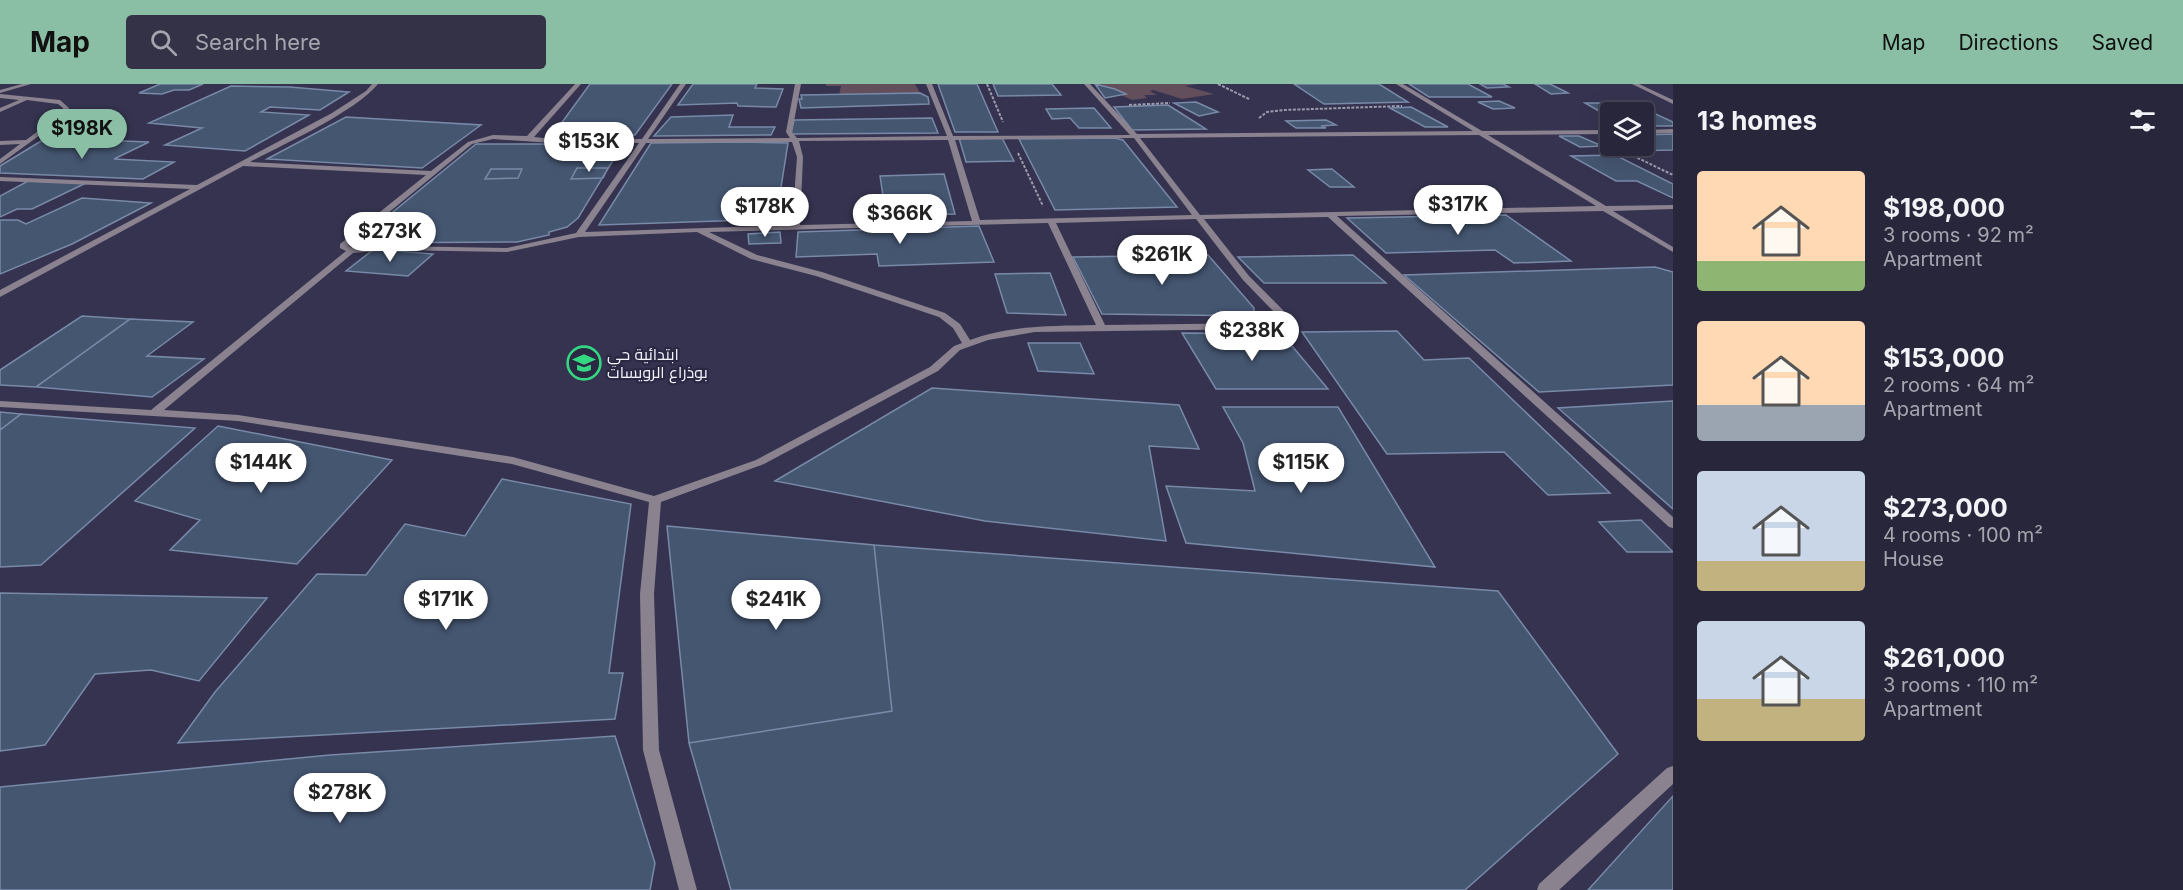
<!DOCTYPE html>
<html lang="en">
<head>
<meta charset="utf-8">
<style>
	body { margin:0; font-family:Inter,Cairo,sans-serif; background:#343246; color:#f1f3f6; height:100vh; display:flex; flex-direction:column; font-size:22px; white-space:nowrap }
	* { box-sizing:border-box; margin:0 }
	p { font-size:20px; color:#a5a5af }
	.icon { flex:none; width:33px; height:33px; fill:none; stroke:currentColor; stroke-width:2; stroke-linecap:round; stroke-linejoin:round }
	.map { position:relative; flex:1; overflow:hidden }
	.panel { display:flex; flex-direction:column; background:#28263b; width:510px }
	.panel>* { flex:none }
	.fabs { position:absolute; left:1600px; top:18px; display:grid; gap:12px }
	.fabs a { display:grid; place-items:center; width:54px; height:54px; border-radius:6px; background:#28263b; box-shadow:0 6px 24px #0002,0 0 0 2px #444355; font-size:30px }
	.price { position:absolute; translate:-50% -51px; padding:0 14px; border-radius:21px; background:#fff; color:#222; font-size:20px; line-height:39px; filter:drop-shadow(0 2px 3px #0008) }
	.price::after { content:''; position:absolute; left:50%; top:36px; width:18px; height:14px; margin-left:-9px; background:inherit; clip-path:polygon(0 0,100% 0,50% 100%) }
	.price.selected { background:#8abfa5; color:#111 }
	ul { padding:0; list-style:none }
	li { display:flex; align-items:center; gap:18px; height:150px; padding:0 24px }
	li span { display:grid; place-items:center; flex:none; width:168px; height:120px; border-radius:6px; color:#555 }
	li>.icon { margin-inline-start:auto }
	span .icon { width:72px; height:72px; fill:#fffc; stroke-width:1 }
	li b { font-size:26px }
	h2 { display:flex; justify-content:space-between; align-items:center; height:72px; padding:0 24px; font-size:26px }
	header { display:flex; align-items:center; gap:36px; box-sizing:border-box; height:84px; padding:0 30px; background:#8abfa5; color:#111 }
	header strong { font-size:28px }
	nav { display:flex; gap:33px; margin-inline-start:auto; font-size:21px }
	.search { width:420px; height:54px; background:#343246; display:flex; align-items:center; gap:15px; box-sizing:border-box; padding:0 21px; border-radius:6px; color:#a5a5af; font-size:22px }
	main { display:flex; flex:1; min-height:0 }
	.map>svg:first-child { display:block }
	.green { fill:#634e5b }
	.building { fill:#455671; stroke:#788aa8; stroke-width:1.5 }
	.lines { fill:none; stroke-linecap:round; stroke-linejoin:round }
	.path { stroke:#9c9bae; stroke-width:2; stroke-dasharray:3 1.5; stroke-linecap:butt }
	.minor { fill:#8a828f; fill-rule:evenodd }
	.labels { text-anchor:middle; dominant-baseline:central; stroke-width:4.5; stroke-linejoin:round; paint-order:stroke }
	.poi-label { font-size:16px; fill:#f3f3fe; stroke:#2b2844; text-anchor:start }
</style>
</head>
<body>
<header>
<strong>Map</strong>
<div class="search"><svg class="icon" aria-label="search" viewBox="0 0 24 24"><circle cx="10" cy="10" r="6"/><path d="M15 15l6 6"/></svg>Search here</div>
<nav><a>Map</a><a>Directions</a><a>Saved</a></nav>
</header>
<main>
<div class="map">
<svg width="1673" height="806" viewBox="0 0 1673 806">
	<rect width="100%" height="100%" fill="#35334f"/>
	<!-- green -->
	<path class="green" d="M826,0H915L920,9L839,11L841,2H826Z
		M1097,0H1197L1185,2L1214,10L1182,15L1153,6L1150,7L1157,11H1144L1147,14L1132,16L1121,11L1125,10Z"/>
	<!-- building -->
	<path class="building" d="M160,0H203L189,6H174L162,10L139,9Z
		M590,0H672L635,51L552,52Z
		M693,0H757L755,4L783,5L776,23L738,22L737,19L678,21Z
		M938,0H977L998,48H955Z
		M993,0H1052L1061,11L998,12Z
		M1095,0L1115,5L1126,10L1105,14Z
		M1294,0H1379L1408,18L1324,20Z
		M1409,0H1468L1492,13H1429Z
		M1480,0H1503L1509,3L1487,4Z
		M1535,0H1550L1568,9L1551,10Z
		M231,2L290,3L349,8L320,26L270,23L261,28L309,31L245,67L165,61L202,44L149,39Z
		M920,9L928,13L929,20L801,24L799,15H802L801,11Z
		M1499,17L1515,24L1493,25L1478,18Z
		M1196,18L1218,28L1199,32L1174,19Z
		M1585,19H1632L1673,38V42H1644V28H1611V34Z
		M1168,21L1206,45L1132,46L1114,23Z
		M1411,23L1448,43H1425L1390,24Z
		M1094,24L1111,44H1079L1070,34L1052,35L1046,25Z
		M733,31L729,43H775L771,51L654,52L671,33Z
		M346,33L481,41L422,84L267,75Z
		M932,34L938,49L791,50L794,36Z
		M1326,36L1336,41L1321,42L1326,44H1296L1286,37Z
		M1673,50V66L1628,67L1618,62H1644V51Z
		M1559,52H1579L1602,62L1580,63Z
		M46,54L149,58L114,75L174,78L143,95L0,89V82Z
		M959,54H1002L1014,77L966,78Z
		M1114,54L1123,56L1177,123L1055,126L1019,55Z
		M742,58L788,59L776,135L599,141L651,59Z
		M476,60H623L578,134L567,143L549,148V151L517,158L355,159Z
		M1615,71L1673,100V114L1637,97H1616L1571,72Z
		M577,84H608L603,94L571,95Z
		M491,85H522L518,94L485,95Z
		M1332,85L1354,103H1330L1308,86Z
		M944,90L955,130L886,132L880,92Z
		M28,97L86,99L32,125H17L0,133V112Z
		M82,114L151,119L72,160L0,190V136H18L26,140Z
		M1506,131L1571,177L1514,179L1495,166L1386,169L1347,134Z
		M979,142L994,178L879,182L877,170L796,173L798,148Z
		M780,148L781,159L749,160L748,150Z
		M374,165L433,170L408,192L346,187Z
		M1208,171L1254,224V232L1102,230L1073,173Z
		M1353,171L1386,199H1264L1238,173Z
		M1655,183L1673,188V301L1539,308L1404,191Z
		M1050,189L1066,231L1007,229L995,190Z
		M82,232L130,235L36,303L0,301V286Z
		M130,235L193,238L147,272L204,275L152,313L36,303Z
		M1397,247L1424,276L1469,274L1610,409L1548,411L1504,368L1387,370L1302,248Z
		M1182,249L1282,250L1328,305H1216Z
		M1028,259H1080L1094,290L1038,287Z
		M932,304L1179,321L1199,365L1149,362L1166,457L985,437L775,397Z
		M1673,317V425L1558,324Z
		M1223,323H1338L1435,483L1186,459L1166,402L1255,407L1243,359Z
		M0,328L21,330L0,346Z
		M21,330L195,344L41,481L0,483V346Z
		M218,342L392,376L297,480L170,466L200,436L135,417Z
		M502,395L631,420L609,589H623L615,635L178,659L215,608L317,490L366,491L405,440L465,452Z
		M1641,436L1673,468H1627L1599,438Z
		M667,442L874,461L892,627L689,659Z
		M874,461L1498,507L1618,670L1465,806H731L689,659L892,627Z
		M0,509L267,514L199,597L151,586L95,590L45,661L0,667Z
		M615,652L655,779L650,806H0V703L330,671Z
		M1673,712V806H1588Z"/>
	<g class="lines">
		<!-- path -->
		<path class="path" d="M987,0L1003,38
			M1218,0L1249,15
			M1129,21L1170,19
			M1259,34L1267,28L1284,26L1402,22
			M1613,62L1673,91
			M1018,69L1043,122"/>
		<!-- minor -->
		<path class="minor" d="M22,0H31L0,9V6Z
			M372,0H378C355,28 284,60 250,78L431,87L468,58L493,51L527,52L575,0H581L534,53L553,55H642L680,0H686L648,55L790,54L786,48L795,0H801L792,48L797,54L947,52L926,0H932L953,52L1130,51L1084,0H1090L1137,50L1473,47L1396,0H1403L1482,47L1611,46V50L1488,51L1606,122L1673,121V125L1613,127L1673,163V168L1603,127L1337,132L1673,433V444L1669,443L1328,133L1204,135L1249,192L1283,226V239L1265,245L1035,248L988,256L960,266L938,287L764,380L661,418L654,510L659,666L697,806H679L643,666L640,510L649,418L512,380L238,337L0,323V317L151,326L346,167L340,164V160L426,91L243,82L0,213V206L190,105L0,97V93L197,101L332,29L366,7ZM1479,51L1596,122L1200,131L1140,54ZM1134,54L1192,131L980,136L955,56ZM493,55L553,59H639L576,149L507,164L393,162L353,164L348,162L472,60ZM948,56L972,137L800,141L803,73L799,57ZM792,58L797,73L792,141L585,148L646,59ZM1196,135L1243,196L1275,229V235L1264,239L1105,241L1056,139ZM1048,139L1096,241C1054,242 1010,241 970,256L960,240L945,229L822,188L757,171L709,148ZM697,148L751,175L816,192L939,233L953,244L962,259L954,262L930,283L756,376L654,412L513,373L238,331L164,326L353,169L393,166L507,168L579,153Z
			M1632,0H1639L1673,16V20Z
			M0,10L60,16L69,24L65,33L0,80V75L20,60L0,61V57L26,56L60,31L63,24L58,20L27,16L0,28V24L19,16L0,14Z
			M1673,45V49L1644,50V46Z
			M1673,682V700L1559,806H1537L1539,800L1667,684Z"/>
	</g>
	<!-- icons -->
	<defs>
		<symbol id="school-ring" viewBox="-11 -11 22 22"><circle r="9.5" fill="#2b2844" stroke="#34d881" stroke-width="1.5"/><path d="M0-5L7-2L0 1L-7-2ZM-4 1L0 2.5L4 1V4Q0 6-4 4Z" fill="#34d881"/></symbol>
	</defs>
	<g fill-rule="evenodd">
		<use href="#school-ring" x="565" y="260" width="38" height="38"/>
	</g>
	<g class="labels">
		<!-- poi labels -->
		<g class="poi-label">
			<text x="607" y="270">ابتدائية حي<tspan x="607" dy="18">بوذراع الرويسات</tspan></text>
		</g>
	</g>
</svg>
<div class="fabs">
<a><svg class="icon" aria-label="layers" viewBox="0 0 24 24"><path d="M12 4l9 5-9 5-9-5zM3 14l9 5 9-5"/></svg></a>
</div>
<b class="price selected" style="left:82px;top:76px">$198K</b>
<b class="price" style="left:589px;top:89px">$153K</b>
<b class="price" style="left:1458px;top:152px">$317K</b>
<b class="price" style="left:765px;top:154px">$178K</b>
<b class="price" style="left:900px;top:161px">$366K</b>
<b class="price" style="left:390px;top:179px">$273K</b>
<b class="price" style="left:1162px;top:202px">$261K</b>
<b class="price" style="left:1252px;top:278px">$238K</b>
<b class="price" style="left:261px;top:410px">$144K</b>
<b class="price" style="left:1301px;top:410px">$115K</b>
<b class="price" style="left:446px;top:547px">$171K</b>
<b class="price" style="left:776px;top:547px">$241K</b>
<b class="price" style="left:340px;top:740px">$278K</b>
</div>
<section class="panel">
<h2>13 homes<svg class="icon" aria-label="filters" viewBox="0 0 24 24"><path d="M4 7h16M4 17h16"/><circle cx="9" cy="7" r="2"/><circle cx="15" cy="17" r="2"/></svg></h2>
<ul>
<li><span style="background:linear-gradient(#ffd9b3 75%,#8fb573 0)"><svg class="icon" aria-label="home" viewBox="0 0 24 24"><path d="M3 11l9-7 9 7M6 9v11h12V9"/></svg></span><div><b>$198,000</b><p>3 rooms · 92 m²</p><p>Apartment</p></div></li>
<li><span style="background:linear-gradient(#ffd9b3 70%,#9aa5b1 0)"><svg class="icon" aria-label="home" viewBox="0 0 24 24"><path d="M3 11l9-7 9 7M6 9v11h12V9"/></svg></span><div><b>$153,000</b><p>2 rooms · 64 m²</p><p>Apartment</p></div></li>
<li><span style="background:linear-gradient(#c9d6e8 75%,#c2b280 0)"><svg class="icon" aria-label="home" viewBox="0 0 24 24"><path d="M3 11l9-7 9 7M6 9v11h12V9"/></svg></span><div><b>$273,000</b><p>4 rooms · 100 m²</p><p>House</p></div></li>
<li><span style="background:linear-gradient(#c9d6e8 65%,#c2b280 0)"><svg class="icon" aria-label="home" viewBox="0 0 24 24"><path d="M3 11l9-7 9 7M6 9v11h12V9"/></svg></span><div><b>$261,000</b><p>3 rooms · 110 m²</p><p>Apartment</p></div></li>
</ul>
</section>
</main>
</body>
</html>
